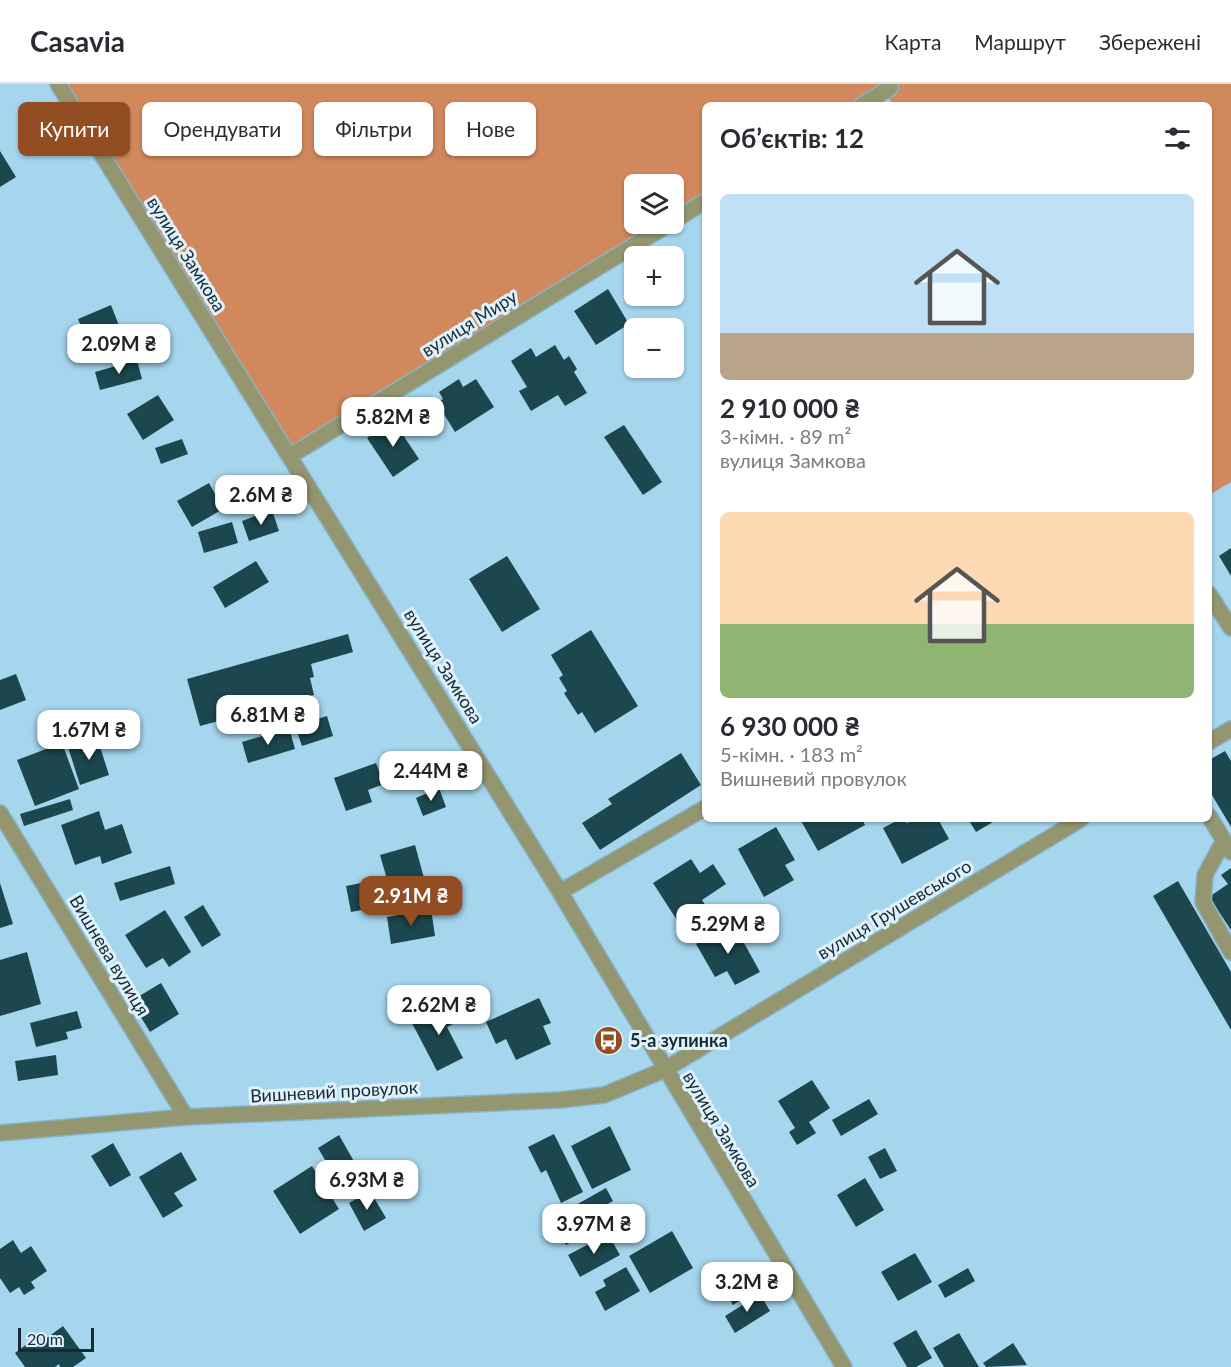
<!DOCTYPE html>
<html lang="uk">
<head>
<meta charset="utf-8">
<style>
	body { margin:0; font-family:Lato,sans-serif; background:#f7f7f7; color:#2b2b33; height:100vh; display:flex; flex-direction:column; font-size:22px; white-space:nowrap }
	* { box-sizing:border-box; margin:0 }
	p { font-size:20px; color:#7c7c81 }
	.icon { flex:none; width:33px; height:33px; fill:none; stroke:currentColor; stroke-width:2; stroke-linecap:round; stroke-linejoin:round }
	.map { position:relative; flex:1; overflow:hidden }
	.panel { position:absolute; left:702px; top:18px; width:510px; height:720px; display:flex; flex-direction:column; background:#fff; border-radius:9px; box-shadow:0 2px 4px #0004 }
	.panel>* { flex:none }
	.guide { position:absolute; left:18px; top:18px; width:570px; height:54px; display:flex; gap:12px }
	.fabs { position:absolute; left:624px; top:90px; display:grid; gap:12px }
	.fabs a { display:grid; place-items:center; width:60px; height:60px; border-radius:9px; background:#fff; box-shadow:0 2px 4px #0004; font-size:30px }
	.scale { position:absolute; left:18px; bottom:15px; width:76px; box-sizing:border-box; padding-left:6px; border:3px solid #172a34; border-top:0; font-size:16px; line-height:21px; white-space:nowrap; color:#172a34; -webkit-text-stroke:4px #dff2fc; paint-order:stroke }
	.price { position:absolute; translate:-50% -51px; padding:0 14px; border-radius:12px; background:#fff; color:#222; font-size:20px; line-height:39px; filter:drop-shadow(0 2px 3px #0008) }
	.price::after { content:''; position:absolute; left:50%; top:36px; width:18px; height:14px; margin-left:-9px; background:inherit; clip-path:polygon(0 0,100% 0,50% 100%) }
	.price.current { background:#924e22; color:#fff }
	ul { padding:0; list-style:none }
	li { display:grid; align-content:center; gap:12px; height:318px; padding:0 18px }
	li span { display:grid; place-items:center; height:186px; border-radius:9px; color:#555 }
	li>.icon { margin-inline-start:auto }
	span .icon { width:108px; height:108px; fill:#fffc; stroke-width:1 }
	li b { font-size:26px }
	h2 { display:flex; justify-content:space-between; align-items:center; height:72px; padding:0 18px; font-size:26px }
	.chip { padding:0 21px; border-radius:9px; background:#fff; box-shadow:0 2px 4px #0004; font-size:21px; line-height:54px }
	.chip.current { background:#924e22; color:#fff }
	header { display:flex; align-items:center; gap:36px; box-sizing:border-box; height:84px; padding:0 30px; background:#fff; border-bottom:2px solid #e1e1e2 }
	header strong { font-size:28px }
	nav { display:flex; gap:33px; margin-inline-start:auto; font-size:21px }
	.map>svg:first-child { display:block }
	.green { fill:#d2885d }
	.building { fill:#1d474f }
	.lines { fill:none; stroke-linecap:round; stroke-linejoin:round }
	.minor-casing { stroke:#89b4c9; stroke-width:18 }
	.minor { stroke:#949670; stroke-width:15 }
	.labels { text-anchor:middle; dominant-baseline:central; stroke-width:6; stroke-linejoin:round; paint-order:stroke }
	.street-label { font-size:18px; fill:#172a34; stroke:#dff2fc }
	.poi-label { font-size:18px; font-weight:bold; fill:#172a34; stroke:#dff2fc; text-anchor:start }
</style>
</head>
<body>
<header>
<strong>Casavia</strong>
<nav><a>Карта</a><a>Маршрут</a><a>Збережені</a></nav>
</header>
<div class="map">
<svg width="1231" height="1283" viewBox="0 0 1231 1283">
	<rect width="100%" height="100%" fill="#a6d6ee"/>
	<!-- green -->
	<path class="green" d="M58,0H1231V398L1209,411V21H893L880,1L849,21H705V111L674,131V100H634V140H660L290,372Z"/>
	<!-- building -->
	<path class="building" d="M0,67L16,93L0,103Z
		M608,205L629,240L596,261L574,227Z
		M111,221L122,249L90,263L78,235Z
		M555,261L564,276L569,272L577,285L574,288L587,309L565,322L558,311L531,327L519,307L527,303L511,277L531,264L536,273Z
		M137,276L142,295L100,306L95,288Z
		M459,295L463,303L476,295L494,323L455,348L437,319L443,315L439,308Z
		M158,311L174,336L143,356L127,330Z
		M393,336L419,375L393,393L367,354Z
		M624,341L662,398L643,411L604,353Z
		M182,355L188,370L161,380L155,364Z
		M209,399L223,425L192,443L177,417Z
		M272,426L279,447L249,457L242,437Z
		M232,438L238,459L204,469L198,448Z
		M1231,464V492L1219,472Z
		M507,472L540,525L502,548L469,495Z
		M256,477L269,498L225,524L213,503Z
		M591,546L638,622L595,649L582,628L578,631L564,609L567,607L559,594L563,591L551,571Z
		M348,550L353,568L311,580L314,593L310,594L314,611L200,642L187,595Z
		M16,590L26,616L0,626V596Z
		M327,632L333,652L302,662L295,642Z
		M289,644L295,665L248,679L242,658Z
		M97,653L109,691L80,701L68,663Z
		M62,659L79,705L35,722L17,676Z
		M1225,667L1231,677V743L1209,706V676Z
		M681,669L701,701L600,766L582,739L612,720L608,715Z
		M376,679L384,700L368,706L372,718L346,727L334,694Z
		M439,704L446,723L423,732L416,714Z
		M70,715L73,726L24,742L20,730Z
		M99,727L105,746L122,740L132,769L102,780L100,772L75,781L61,741Z
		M800,735H862L865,741L818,767Z
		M900,735L907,739L915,735H938L949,755L902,780L883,744Z
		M968,735H998L976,748Z
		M776,743L795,776L785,781L794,796L764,813L738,765Z
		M415,761L424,794L406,799L409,812L393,816L380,771Z
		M691,775L700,789L713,780L726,800L702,816L713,833L686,850L653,799Z
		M170,782L175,800L120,817L114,799Z
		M1231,784V846L1209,813L1228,800L1221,791Z
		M1178,797L1231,888V946L1153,812Z
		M366,798L372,824L351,828L346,802Z
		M0,799L13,840L0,844Z
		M203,821L221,851L202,863L184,833Z
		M431,825L435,852L391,860L387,833Z
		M165,826L191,868L169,883L163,874L146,884L125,851Z
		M733,839L760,888L735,901L727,887L715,893L696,860Z
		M27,868L41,920L0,932V876Z
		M161,899L179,930L150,948L131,917Z
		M539,914L551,939L543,942L551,960L516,976L506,955L496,960L486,938Z
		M452,919L461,936L447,943L463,974L437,987L412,939Z
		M77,927L82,944L66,948L68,955L36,963L30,939Z
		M56,971L58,991L18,997L15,977Z
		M812,996L830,1024L809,1038L816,1049L797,1061L789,1048L795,1044L778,1017Z
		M869,1015L878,1030L841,1052L832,1036Z
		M610,1042L631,1086L592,1105L571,1062Z
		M554,1050L583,1108L561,1119L546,1086L541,1089L528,1063Z
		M339,1051L356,1081L335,1093L318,1064Z
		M113,1059L131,1091L110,1103L91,1072Z
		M885,1064L897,1087L880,1095L868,1073Z
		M181,1068L197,1096L174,1109L183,1122L163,1134L139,1093Z
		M312,1082L339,1125L300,1150L273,1107Z
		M865,1094L884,1126L856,1143L837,1111Z
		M606,1104L613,1117L595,1127L603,1140L566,1161L551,1135Z
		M370,1107L386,1134L364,1147L349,1119Z
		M672,1147L693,1184L650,1209L629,1172Z
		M608,1150L620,1171L580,1193L568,1171Z
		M13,1156L21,1169L31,1162L47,1187L31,1198L35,1204L24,1211L19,1203L10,1209L0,1194V1165Z
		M915,1169L932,1198L898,1217L881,1188Z
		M626,1183L640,1207L605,1227L595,1208L606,1202L603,1196Z
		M968,1184L975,1197L945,1214L938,1201Z
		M747,1192L756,1206L733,1221L724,1206Z
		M760,1210L770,1227L735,1249L725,1232Z
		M63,1242L86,1274L73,1283H60L59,1280L55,1283H25L15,1269L32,1256L36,1262Z
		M916,1246L932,1274L916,1283H907L893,1259Z
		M959,1249L979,1283H944L933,1264Z
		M1013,1259L1027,1281L986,1283L983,1279Z"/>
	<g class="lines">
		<defs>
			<path id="minor" d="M58,0L560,808L844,1283
				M862,21L890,4
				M674,137L705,117
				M290,372L669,140
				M1209,510L1231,544
				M1209,658L1231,645
				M0,729L186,1033
				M1209,732L1231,768
				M1224,756L1205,791L1203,818L1231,868
				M560,808L705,724
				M0,1049L186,1033L560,1016L604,1011L664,986L1081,735"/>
		</defs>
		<!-- minor casing -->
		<use href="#minor" class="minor-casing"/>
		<!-- minor -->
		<use href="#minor" class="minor"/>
	</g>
	<!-- icons -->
	<defs>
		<symbol id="bus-disc" viewBox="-11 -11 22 22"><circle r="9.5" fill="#924e22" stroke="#dff2fc"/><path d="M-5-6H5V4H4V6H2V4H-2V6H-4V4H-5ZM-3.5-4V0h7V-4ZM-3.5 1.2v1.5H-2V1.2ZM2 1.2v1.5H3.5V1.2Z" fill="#fff"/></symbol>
	</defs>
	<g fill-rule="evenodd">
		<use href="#bus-disc" x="592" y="940" width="33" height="33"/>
	</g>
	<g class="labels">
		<!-- street labels -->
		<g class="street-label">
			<text transform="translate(187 170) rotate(58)">вулиця Замкова</text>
			<text transform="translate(469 239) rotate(-32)">вулиця Миру</text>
			<text transform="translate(444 582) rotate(58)">вулиця Замкова</text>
			<text transform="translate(894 825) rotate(-31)">вулиця Грушевського</text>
			<text transform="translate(110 871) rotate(59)">Вишнева вулиця</text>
			<text transform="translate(334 1007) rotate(-3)">Вишневий провулок</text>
			<text transform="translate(722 1045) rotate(59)">вулиця Замкова</text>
		</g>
		<!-- poi labels -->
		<g class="poi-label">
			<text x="630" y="956">5-а зупинка</text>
		</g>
	</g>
</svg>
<div class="fabs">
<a><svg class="icon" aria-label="layers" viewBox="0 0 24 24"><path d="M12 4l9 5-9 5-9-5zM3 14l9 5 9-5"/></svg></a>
<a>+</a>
<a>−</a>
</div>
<div class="scale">20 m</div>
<b class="price" style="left:119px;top:291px">2.09M ₴</b>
<b class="price" style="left:393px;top:364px">5.82M ₴</b>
<b class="price" style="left:261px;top:442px">2.6M ₴</b>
<b class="price" style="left:268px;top:662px">6.81M ₴</b>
<b class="price" style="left:89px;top:677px">1.67M ₴</b>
<b class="price" style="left:431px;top:718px">2.44M ₴</b>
<b class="price current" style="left:411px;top:843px">2.91M ₴</b>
<b class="price" style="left:728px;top:871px">5.29M ₴</b>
<b class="price" style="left:439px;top:952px">2.62M ₴</b>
<b class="price" style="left:367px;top:1127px">6.93M ₴</b>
<b class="price" style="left:594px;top:1171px">3.97M ₴</b>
<b class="price" style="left:747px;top:1229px">3.2M ₴</b>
<div class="guide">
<a class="chip current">Купити</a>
<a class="chip">Орендувати</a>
<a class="chip">Фільтри</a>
<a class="chip">Нове</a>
</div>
<section class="panel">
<h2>Об’єктів: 12<svg class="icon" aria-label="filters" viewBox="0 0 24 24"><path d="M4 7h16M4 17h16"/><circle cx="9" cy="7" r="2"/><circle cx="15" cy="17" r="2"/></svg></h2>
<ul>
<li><span style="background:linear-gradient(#bfe0f5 75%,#b9a48a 0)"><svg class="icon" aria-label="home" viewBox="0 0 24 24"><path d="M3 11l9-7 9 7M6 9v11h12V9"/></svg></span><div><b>2 910 000 ₴</b><p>3-кімн. · 89 m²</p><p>вулиця Замкова</p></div></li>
<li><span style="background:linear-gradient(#ffd9b3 60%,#8fb573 0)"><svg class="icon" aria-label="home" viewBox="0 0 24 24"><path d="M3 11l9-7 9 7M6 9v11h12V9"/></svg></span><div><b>6 930 000 ₴</b><p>5-кімн. · 183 m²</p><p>Вишневий провулок</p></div></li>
</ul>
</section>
</div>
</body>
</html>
